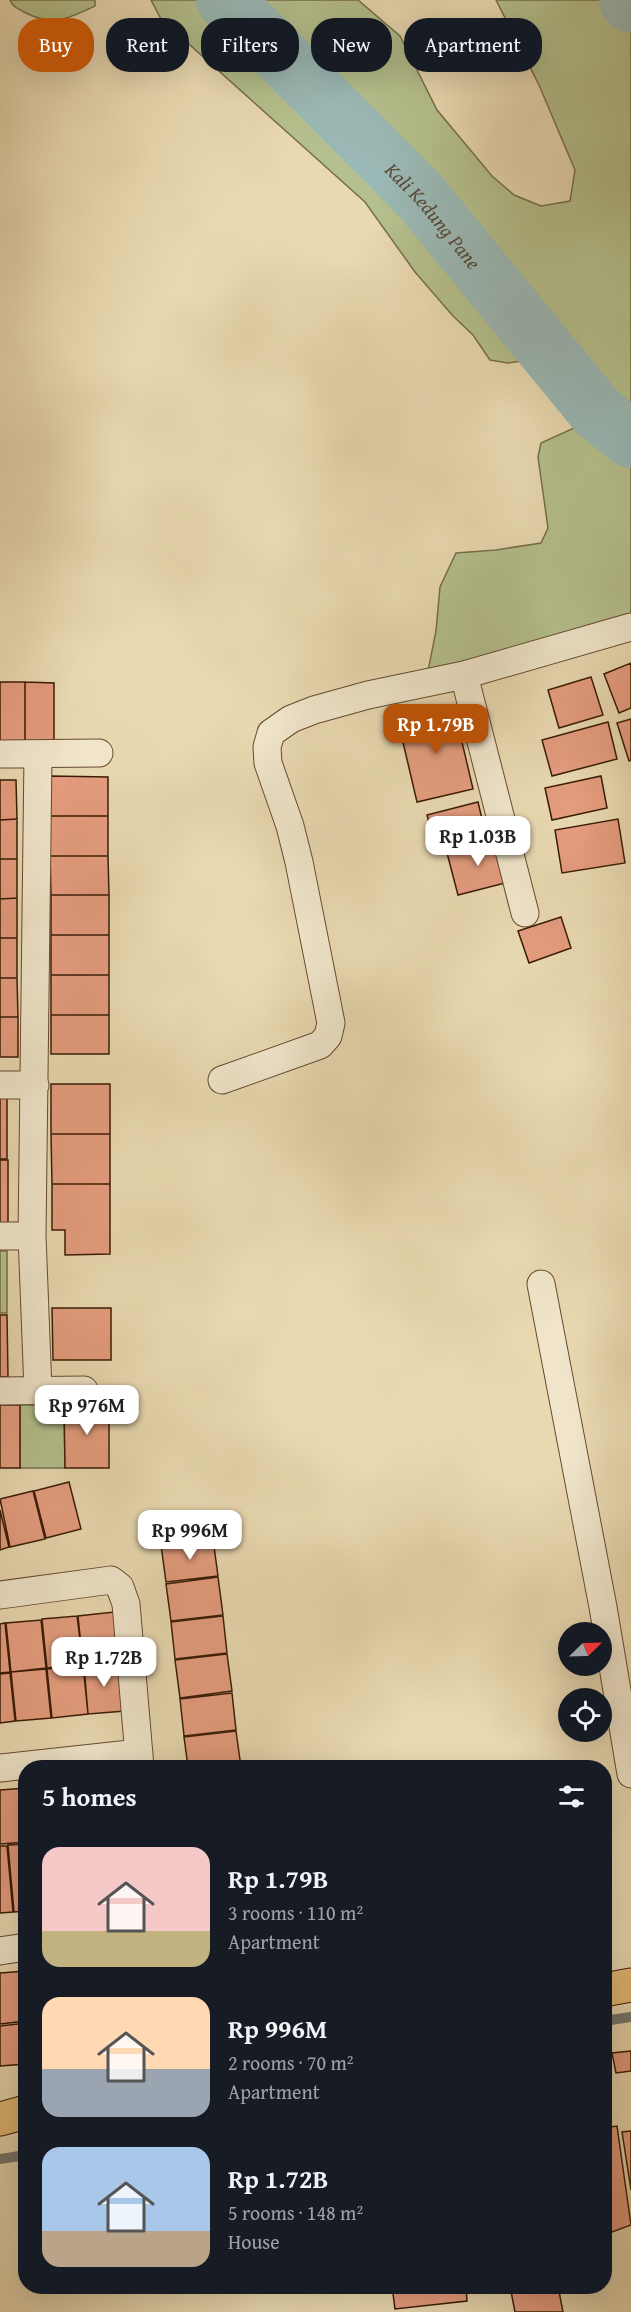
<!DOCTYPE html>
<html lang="en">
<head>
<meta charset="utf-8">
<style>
	body { margin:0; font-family:"Gentium Book Plus",serif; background:#20242c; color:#f1f3f6; height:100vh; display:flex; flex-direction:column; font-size:22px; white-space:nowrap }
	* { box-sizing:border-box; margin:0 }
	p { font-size:20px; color:#9ea1a6 }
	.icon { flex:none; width:33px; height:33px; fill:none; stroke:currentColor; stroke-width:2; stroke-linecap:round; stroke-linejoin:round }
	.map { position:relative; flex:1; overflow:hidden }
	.drawer { position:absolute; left:18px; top:1760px; width:594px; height:534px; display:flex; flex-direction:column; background:#171b24; border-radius:24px; box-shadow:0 6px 24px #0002 }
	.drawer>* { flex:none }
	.top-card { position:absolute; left:18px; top:18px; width:596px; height:54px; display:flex; gap:12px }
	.needle { width:39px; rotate:67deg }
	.buttons { position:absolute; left:558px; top:1622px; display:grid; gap:12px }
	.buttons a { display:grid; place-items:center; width:54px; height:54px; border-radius:50%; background:#171b24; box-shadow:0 6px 24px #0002; font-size:30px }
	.price { position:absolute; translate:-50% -51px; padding:0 14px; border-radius:12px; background:#fff; color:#222; font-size:20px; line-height:39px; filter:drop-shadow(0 2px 3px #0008) }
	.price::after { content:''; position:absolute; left:50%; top:36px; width:18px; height:14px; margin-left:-9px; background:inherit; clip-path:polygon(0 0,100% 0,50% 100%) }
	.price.current { background:#b45309; color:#fff }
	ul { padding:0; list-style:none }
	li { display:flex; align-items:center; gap:18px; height:150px; padding:0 24px }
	li span { display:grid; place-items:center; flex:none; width:168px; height:120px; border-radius:18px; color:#555 }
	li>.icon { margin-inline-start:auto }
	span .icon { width:72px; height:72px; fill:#fffc; stroke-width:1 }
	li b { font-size:26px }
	h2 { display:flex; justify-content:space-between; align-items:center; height:72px; padding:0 24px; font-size:26px }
	.chip { padding:0 21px; border-radius:24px; background:#171b24; box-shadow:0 6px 24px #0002; font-size:21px; line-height:54px }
	.chip.current { background:#b45309; color:#fff }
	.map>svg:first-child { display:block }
	.green { fill:#b4c08d; stroke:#766e49; stroke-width:1.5 }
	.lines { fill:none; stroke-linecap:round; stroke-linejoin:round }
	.stream { stroke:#73796f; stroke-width:10 }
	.river { stroke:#9ab8b5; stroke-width:58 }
	.building { fill:#e59d7f; stroke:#391b05; stroke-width:1.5 }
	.street-casing { stroke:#654a30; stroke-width:29 }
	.primary-casing { stroke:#391b05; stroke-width:35 }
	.street { stroke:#f1e6cc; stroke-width:27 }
	.primary { stroke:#e4bc78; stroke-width:33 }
	.labels { text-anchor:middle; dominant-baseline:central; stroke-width:4.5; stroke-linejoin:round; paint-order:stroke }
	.water-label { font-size:20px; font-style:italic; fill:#564a3a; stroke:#f1e6cc }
</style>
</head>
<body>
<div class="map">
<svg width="631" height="2312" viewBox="0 0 631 2312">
	<rect width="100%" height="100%" fill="#e9d9b1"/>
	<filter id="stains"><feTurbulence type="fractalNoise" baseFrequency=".00333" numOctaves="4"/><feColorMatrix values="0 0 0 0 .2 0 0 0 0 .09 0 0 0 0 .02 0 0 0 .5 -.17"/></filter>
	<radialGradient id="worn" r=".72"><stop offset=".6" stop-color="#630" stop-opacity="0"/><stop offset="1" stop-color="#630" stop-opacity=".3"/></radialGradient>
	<!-- green -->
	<path class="green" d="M10,0H95V6C68,19 52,27 24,12C17,8 13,7 10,0Z
		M151,0H208L412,205L537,359L508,363L490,360L473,335L453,316L415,272L365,202L161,19Z
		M241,0H358L400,36L437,110L492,176L514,195L541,206L570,201L575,170L539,85L496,0H614L623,14L631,17V423L606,403L498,274L430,188Z
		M589,421L631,454V617L428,671L436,631L440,587L456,553L496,550L541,543L548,528L538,457L541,443Z
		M0,1251H7V1313H0Z
		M20,1405H64L65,1468H20Z"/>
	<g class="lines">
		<!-- stream -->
		<path class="stream" d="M604,2021L631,2017
			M0,2159L26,2155"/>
		<!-- river -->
		<g class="river">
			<path id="s1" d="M225,0L421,197L597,412L631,439"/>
			<path d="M628,0L631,4"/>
		</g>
	</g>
	<!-- building -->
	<path class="building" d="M631,663V708L619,713L604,674Z
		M591,677L603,715L559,728L548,690Z
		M0,682H25V742H0Z
		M25,682L54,683V742H25Z
		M454,708L473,789L417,802L398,721Z
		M631,719V760L629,761L617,723Z
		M608,722L617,759L552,776L542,740Z
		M50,776L108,777V816H50Z
		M601,776L607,808L552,820L545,788Z
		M0,780H16L17,819L0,820Z
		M478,802L486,836L436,848L427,815Z
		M50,816H108V856H50Z
		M17,819V859H0V820Z
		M618,819L625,863L562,873L555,830Z
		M498,840L509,882L458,895L447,853Z
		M50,856H108L109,895H51Z
		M0,859H17V898L0,899Z
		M51,895H109V935H51Z
		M17,898V938H0V899Z
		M561,917L571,948L529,963L518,931Z
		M51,935H109V975H51Z
		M0,938H17V978H0Z
		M51,975H109V1015H51Z
		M0,978H17L18,1017H0Z
		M51,1015H109V1054H51Z
		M0,1017H18V1057H0Z
		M51,1084H110V1134H51Z
		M0,1096H7V1159H0Z
		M51,1134H110V1184H52Z
		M0,1160H8V1223H0Z
		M52,1184H110V1254L65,1255V1230H52Z
		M52,1308H111V1360H53Z
		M0,1315H7L8,1377H0Z
		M0,1405H20V1468H0Z
		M64,1405H109V1468H65Z
		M69,1482L81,1529L46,1538L34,1491Z
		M33,1491L45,1539L10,1547L0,1499Z
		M0,1510L9,1547L0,1550Z
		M213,1539L218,1576L166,1582L161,1545Z
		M218,1577L223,1615L171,1621L166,1584Z
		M114,1612L119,1661L83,1665L78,1616Z
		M77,1616L83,1664L47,1668L42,1619Z
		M223,1616L227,1653L175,1659L171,1622Z
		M41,1620L46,1668L11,1672L6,1623Z
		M5,1623L10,1672L0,1673V1624Z
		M227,1654L232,1691L180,1698L175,1660Z
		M119,1662L125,1711L88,1714L84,1666Z
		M83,1665L88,1714L52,1718L47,1669Z
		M46,1669L51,1718L16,1721L11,1672Z
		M10,1673L15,1721L0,1723V1674Z
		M232,1693L236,1730L184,1736L180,1699Z
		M236,1731L241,1767H188L184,1737Z
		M26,1788V1842L0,1844V1790Z
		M26,1844V1911L14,1912L8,1845Z
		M0,1846H7L13,1912L0,1913Z
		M26,1971V2021L0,2024V1973Z
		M26,2023V2064L0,2066V2026Z
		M631,2051V2071L616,2073L612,2053Z
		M617,2126L631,2225L604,2235V2128Z
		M631,2131V2190L622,2132Z
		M392,2286H466L467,2301L395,2309Z
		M510,2286H558L563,2312H515Z"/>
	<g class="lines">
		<defs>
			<path id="street" d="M464,675L525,913
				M0,754L99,753
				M38,754L32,1236L38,1390
				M222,1080L320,1045L328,1036L331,1023L299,862L290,826L268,763L267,747L271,733L291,719L314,710L368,695L464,675L631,627
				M0,1085H35
				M0,1236H32
				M541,1284L603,1607L631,1774
				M0,1391L84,1390
				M0,1595L111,1580L120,1587L126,1604L140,1767
				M0,1768L139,1753
				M0,1951L26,1947"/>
			<path id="primary" d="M604,1990L631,1985
				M0,2119L26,2112"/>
		</defs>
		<!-- street casing -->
		<use href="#street" class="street-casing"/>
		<!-- primary casing -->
		<use href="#primary" class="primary-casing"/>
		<!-- street -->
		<use href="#street" class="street"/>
		<!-- primary -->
		<use href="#primary" class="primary"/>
	</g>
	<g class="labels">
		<!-- water labels -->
		<g class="water-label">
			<text stroke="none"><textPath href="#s1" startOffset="300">Kali Kedung Pane</textPath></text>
		</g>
	</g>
	<rect width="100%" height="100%" filter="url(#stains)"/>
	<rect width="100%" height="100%" fill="url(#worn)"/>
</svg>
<div class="buttons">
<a><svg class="needle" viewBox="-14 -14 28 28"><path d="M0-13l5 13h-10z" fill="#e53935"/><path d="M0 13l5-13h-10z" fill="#9ea1a6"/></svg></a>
<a><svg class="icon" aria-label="locate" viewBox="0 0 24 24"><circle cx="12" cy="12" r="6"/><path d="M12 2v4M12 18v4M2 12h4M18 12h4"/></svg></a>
</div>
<b class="price current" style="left:436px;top:755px">Rp 1.79B</b>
<b class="price" style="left:478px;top:867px">Rp 1.03B</b>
<b class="price" style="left:87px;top:1436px">Rp 976M</b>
<b class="price" style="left:190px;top:1561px">Rp 996M</b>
<b class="price" style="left:104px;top:1688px">Rp 1.72B</b>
<div class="top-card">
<a class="chip current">Buy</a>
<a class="chip">Rent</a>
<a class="chip">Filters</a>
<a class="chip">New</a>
<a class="chip">Apartment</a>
</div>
<section class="drawer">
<h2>5 homes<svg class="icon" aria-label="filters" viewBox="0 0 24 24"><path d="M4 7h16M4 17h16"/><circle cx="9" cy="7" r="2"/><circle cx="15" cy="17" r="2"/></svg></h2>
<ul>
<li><span style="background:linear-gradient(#f6c9c9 70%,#c2b280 0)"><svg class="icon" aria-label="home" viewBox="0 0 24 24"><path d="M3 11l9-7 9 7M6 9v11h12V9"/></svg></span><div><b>Rp 1.79B</b><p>3 rooms · 110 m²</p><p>Apartment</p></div></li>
<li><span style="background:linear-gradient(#ffd9b3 60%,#9aa5b1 0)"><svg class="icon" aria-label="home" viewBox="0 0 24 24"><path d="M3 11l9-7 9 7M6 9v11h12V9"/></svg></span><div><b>Rp 996M</b><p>2 rooms · 70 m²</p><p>Apartment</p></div></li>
<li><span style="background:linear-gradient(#a9c7e8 70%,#b9a48a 0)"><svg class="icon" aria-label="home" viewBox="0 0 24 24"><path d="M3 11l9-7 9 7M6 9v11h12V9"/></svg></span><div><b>Rp 1.72B</b><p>5 rooms · 148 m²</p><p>House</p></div></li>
</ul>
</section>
</div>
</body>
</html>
